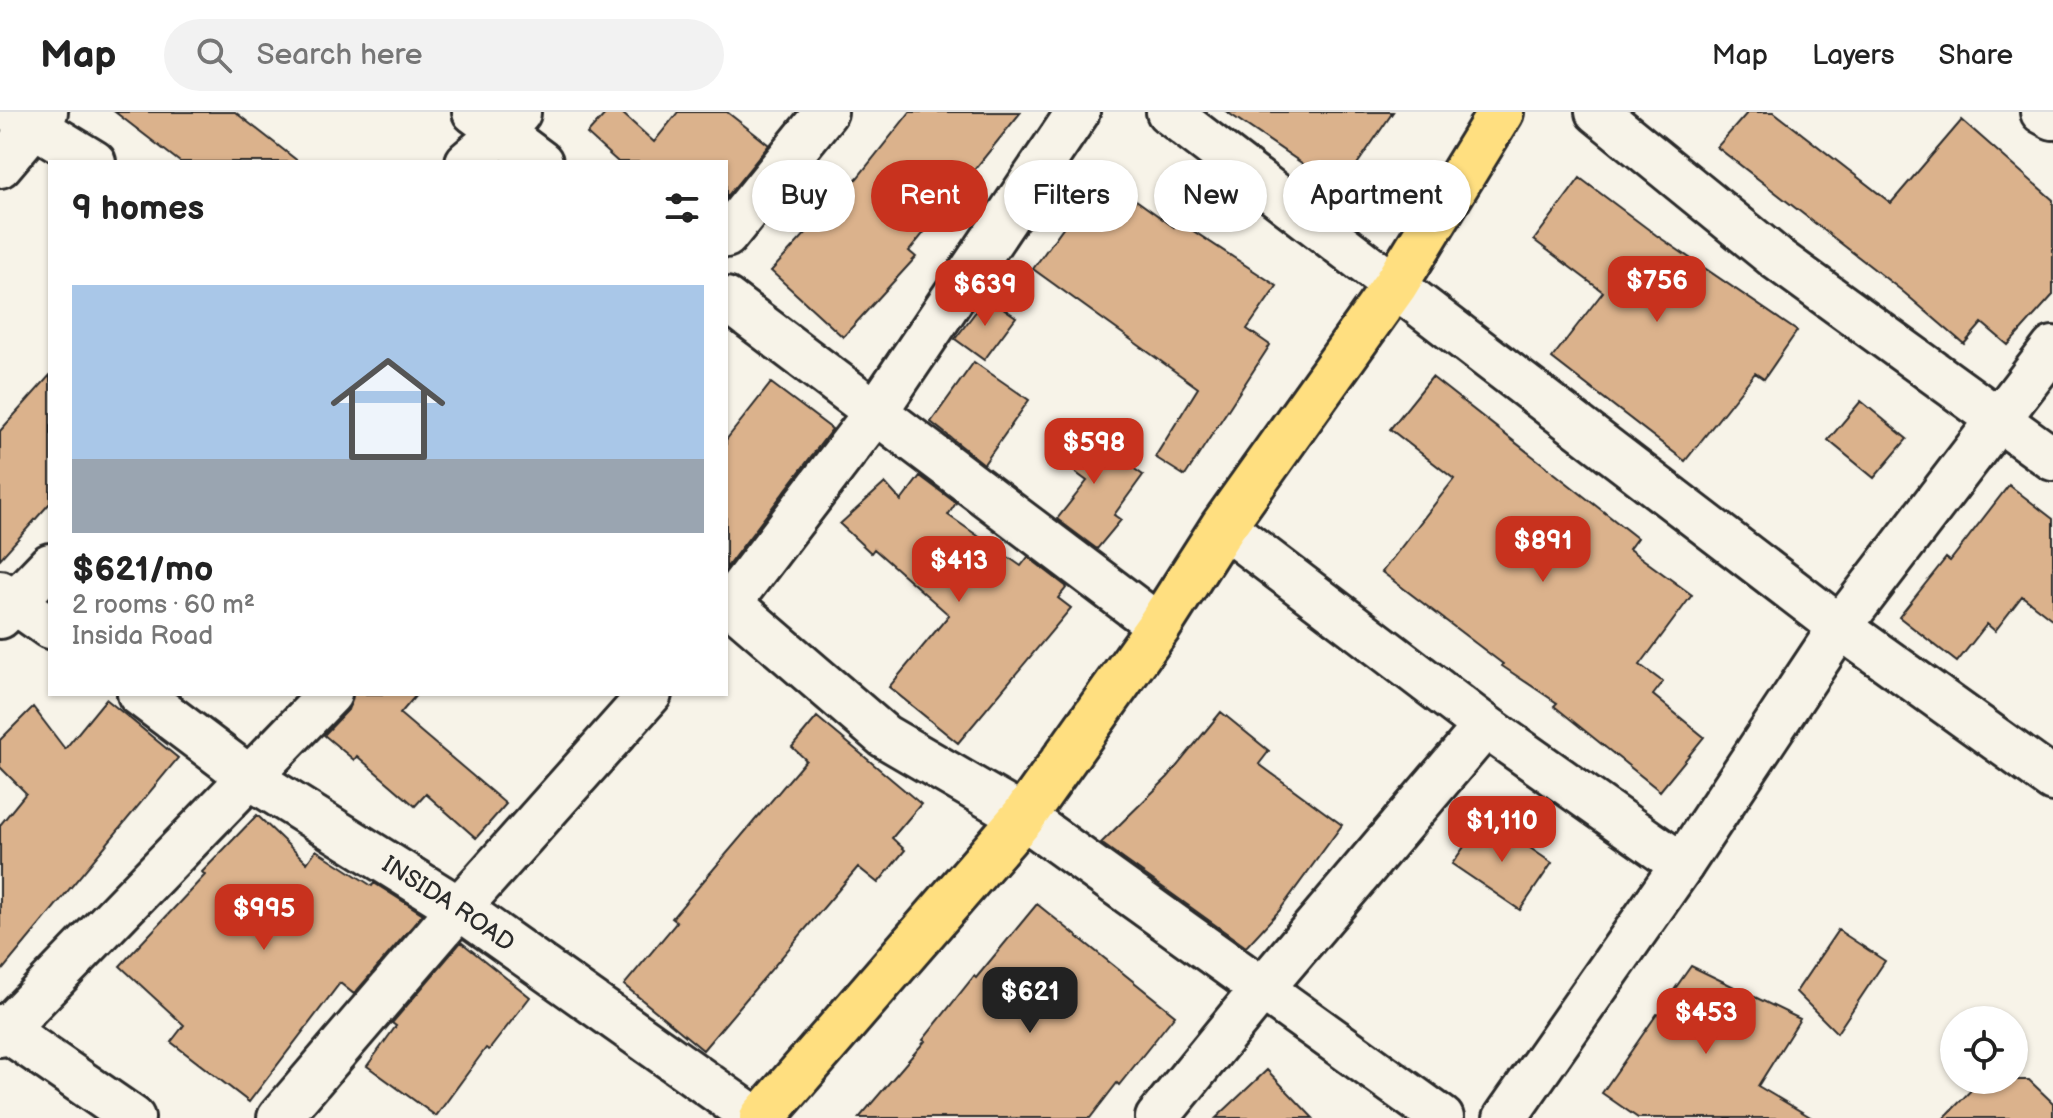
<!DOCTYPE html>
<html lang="en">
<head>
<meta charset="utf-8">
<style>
	body { margin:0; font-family:"Balsamiq Sans",sans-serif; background:#f2f2f2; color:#222; height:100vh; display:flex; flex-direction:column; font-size:30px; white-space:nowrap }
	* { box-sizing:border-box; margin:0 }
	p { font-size:26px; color:#767676 }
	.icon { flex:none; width:44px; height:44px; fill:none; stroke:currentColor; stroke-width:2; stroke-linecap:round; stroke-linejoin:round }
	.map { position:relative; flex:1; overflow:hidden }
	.sheet { position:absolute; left:48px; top:48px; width:680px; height:536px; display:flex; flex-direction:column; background:#fff; border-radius:0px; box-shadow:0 2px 6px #0004 }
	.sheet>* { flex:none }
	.top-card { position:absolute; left:752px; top:48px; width:760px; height:72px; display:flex; gap:16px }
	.controls { position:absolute; left:1940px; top:894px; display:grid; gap:16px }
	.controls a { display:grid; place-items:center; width:88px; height:88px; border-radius:50%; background:#fff; box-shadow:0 2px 6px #0004; font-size:40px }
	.price { position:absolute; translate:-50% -68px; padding:0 18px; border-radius:16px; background:#c8321e; color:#fff; font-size:26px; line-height:52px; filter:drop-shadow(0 2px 4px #0008) }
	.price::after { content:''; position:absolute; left:50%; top:48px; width:24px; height:18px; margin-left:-12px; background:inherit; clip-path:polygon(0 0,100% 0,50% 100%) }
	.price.current { background:#222; color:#fff }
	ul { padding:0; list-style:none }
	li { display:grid; align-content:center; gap:16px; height:424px; padding:0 24px }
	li+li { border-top:2px solid #e0e0e0 }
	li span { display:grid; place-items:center; height:248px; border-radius:0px; color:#555 }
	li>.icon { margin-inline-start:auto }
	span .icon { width:144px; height:144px; fill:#fffc; stroke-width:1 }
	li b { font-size:34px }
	h2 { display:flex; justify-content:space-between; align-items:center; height:96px; padding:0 24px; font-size:34px }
	.chip { padding:0 28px; border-radius:36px; background:#fff; box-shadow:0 2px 6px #0004; font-size:28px; line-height:72px }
	.chip.current { background:#c8321e; color:#fff }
	header { display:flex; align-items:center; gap:48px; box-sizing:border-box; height:112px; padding:0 40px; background:#fff; border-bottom:2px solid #e0e0e0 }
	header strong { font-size:38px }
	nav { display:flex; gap:44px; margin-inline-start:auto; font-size:28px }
	.search { width:560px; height:72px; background:#f2f2f2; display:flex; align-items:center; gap:20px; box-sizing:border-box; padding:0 28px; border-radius:44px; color:#767676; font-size:30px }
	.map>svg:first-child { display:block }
	.building { fill:#dbb28c; stroke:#2b2b2b; stroke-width:2 }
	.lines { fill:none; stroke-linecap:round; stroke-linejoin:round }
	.minor-casing { stroke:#2b2b2b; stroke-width:48 }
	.trunk-casing { stroke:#2b2b2b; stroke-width:50 }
	.minor { stroke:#f7f3e8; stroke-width:42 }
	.trunk { stroke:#ffdf80; stroke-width:44 }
	.labels { text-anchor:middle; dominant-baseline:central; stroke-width:6; stroke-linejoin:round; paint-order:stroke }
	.street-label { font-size:24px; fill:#2b2b2b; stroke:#f7f3e8 }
</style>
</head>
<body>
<header>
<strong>Map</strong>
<div class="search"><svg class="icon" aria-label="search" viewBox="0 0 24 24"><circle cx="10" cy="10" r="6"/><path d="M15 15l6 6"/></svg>Search here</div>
<nav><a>Map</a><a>Layers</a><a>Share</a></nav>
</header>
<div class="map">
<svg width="2053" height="1006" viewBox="0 0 2053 1006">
	<rect width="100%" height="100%" fill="#f7f3e8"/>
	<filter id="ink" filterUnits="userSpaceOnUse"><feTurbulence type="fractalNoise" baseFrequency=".0125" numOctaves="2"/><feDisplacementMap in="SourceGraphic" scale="16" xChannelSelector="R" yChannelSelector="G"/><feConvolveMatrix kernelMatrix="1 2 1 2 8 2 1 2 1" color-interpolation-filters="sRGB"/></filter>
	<g filter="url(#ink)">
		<!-- building -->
		<path class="building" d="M115,0H235L299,50H180Z
			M607,0H621L654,30L678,0H727L769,33L726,86V50H618L587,22Z
			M910,0H1021L909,139L916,145L843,225L771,159L858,65Z
			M1227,0H1393L1340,77Z
			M1748,0H1774L1891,91L1962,8L2053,88V183L2008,233L1982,211L1964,232L1901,178L1717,35Z
			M1101,63L1174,115L1178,109L1277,174L1247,217L1270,233L1185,364L1155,345L1198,276L1033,157Z
			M1580,66L1656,123L1797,219L1764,267L1755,261L1685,349L1552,246L1603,180L1534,128Z
			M987,185L1016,205L984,248L955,227Z
			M974,250L1029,288L984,352L931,310Z
			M50,263V391L0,447V319Z
			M1432,265L1637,426L1629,437L1692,483L1640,553L1663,570L1653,583L1704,625L1660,679L1554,594L1557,591L1502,554L1503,552L1382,460L1454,367L1390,317Z
			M771,271L832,317L726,456V328Z
			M1861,289L1907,327L1874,366L1828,328Z
			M1070,312L1143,363L1114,403L1121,408L1097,437L1057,407L1087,369L1049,341Z
			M920,364L956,391L948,403L1021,454L1028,445L1067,475L1058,486L1071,496L958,631L889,575L949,503L874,437L871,441L840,412L885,371L901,389Z
			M2009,373L2053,407V508L2022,484L1995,519L1987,512L1957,550L1899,505L1946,446L1950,449Z
			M353,582H417L400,602L506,692L476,726L426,682L415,694L357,644L354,648L324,623L348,598Z
			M106,587L178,646L0,861V713L26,681L0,655V628L33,595L65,637Z
			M1221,600L1269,639L1259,652L1342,713L1279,799L1246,835L1101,731L1168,665Z
			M817,605L921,692L892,726L905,738L878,771L858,755L703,938L624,873L677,810L672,806L806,648L792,635Z
			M257,703L307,751L316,738L372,774L374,771L423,802L354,882L340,871L249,990L171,930L184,913L120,854L205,763L202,760Z
			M1485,705L1552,751L1520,798L1452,752Z
			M1037,792L1175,903L1119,973L1117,971L1090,1006H859L925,929L923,928L974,864L976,866Z
			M1838,818L1885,849L1837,921L1796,880Z
			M461,830L530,885L489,938L486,936L436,1004L367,954L396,914L392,911Z
			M1691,854L1800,907L1758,974L1812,1006H1638L1602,981L1657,902L1677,905L1662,895Z
			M1267,958L1313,1006H1216Z
			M1981,968H2029L2053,991V1006H1944Z"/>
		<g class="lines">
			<defs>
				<g id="minor">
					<path d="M12,0L94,50"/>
					<path d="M474,0L541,50"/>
					<path d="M1168,0L1840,515L2053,668"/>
					<path d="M1597,0L1776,146L2053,347"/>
					<path d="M2042,0L2053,6"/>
					<path d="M467,50L501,21L519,1"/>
					<path d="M0,54L46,0"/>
					<path d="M726,124L826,0"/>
					<path d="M726,187L1159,514"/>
					<path d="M1223,414L1485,614L1682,753"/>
					<path d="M0,480L50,515"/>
					<path d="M726,488L884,624L1023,705L1442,1006"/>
					<path d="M726,496L875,301L1078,0"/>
					<path d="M0,505L50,453"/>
					<path id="s1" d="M139,582L249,665L459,796L755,1006"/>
					<path d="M0,914L133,1006"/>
					<path d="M0,923L330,582"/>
					<path d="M279,1006L459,796L650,582"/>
					<path d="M1157,1006L1262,877L1485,614"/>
					<path d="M1505,1006L1682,753L1840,515L2053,236"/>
				</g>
				<path id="trunk" d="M762,1006L1023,705L1159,514L1223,414L1395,173L1501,0"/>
			</defs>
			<!-- minor casing -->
			<use href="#minor" class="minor-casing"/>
			<!-- trunk casing -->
			<use href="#trunk" class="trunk-casing"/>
			<!-- minor -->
			<use href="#minor" class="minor"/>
			<!-- trunk -->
			<use href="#trunk" class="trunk"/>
		</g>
	</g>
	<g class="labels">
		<!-- street labels -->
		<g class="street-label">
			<text stroke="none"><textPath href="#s1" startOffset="374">INSIDA ROAD</textPath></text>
		</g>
	</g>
</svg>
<div class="controls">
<a><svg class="icon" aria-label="locate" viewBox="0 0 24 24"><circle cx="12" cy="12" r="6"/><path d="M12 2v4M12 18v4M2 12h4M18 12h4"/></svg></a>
</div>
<b class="price" style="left:1657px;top:212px">$756</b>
<b class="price" style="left:985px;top:216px">$639</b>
<b class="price" style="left:1094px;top:374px">$598</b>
<b class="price" style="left:1543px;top:472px">$891</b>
<b class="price" style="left:959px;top:492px">$413</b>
<b class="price" style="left:1502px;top:752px">$1,110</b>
<b class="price" style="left:264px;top:840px">$995</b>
<b class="price current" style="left:1030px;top:923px">$621</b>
<b class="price" style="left:1706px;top:944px">$453</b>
<div class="top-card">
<a class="chip">Buy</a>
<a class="chip current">Rent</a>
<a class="chip">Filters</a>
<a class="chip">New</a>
<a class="chip">Apartment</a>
</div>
<section class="sheet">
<h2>9 homes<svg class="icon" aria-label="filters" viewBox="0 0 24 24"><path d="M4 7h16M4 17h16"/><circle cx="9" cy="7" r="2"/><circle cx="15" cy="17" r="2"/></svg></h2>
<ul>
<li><span style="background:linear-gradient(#a9c7e8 70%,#9aa5b1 0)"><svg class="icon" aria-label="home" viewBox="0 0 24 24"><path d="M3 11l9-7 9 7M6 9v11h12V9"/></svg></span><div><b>$621/mo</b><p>2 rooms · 60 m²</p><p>Insida Road</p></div></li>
</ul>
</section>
</div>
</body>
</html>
